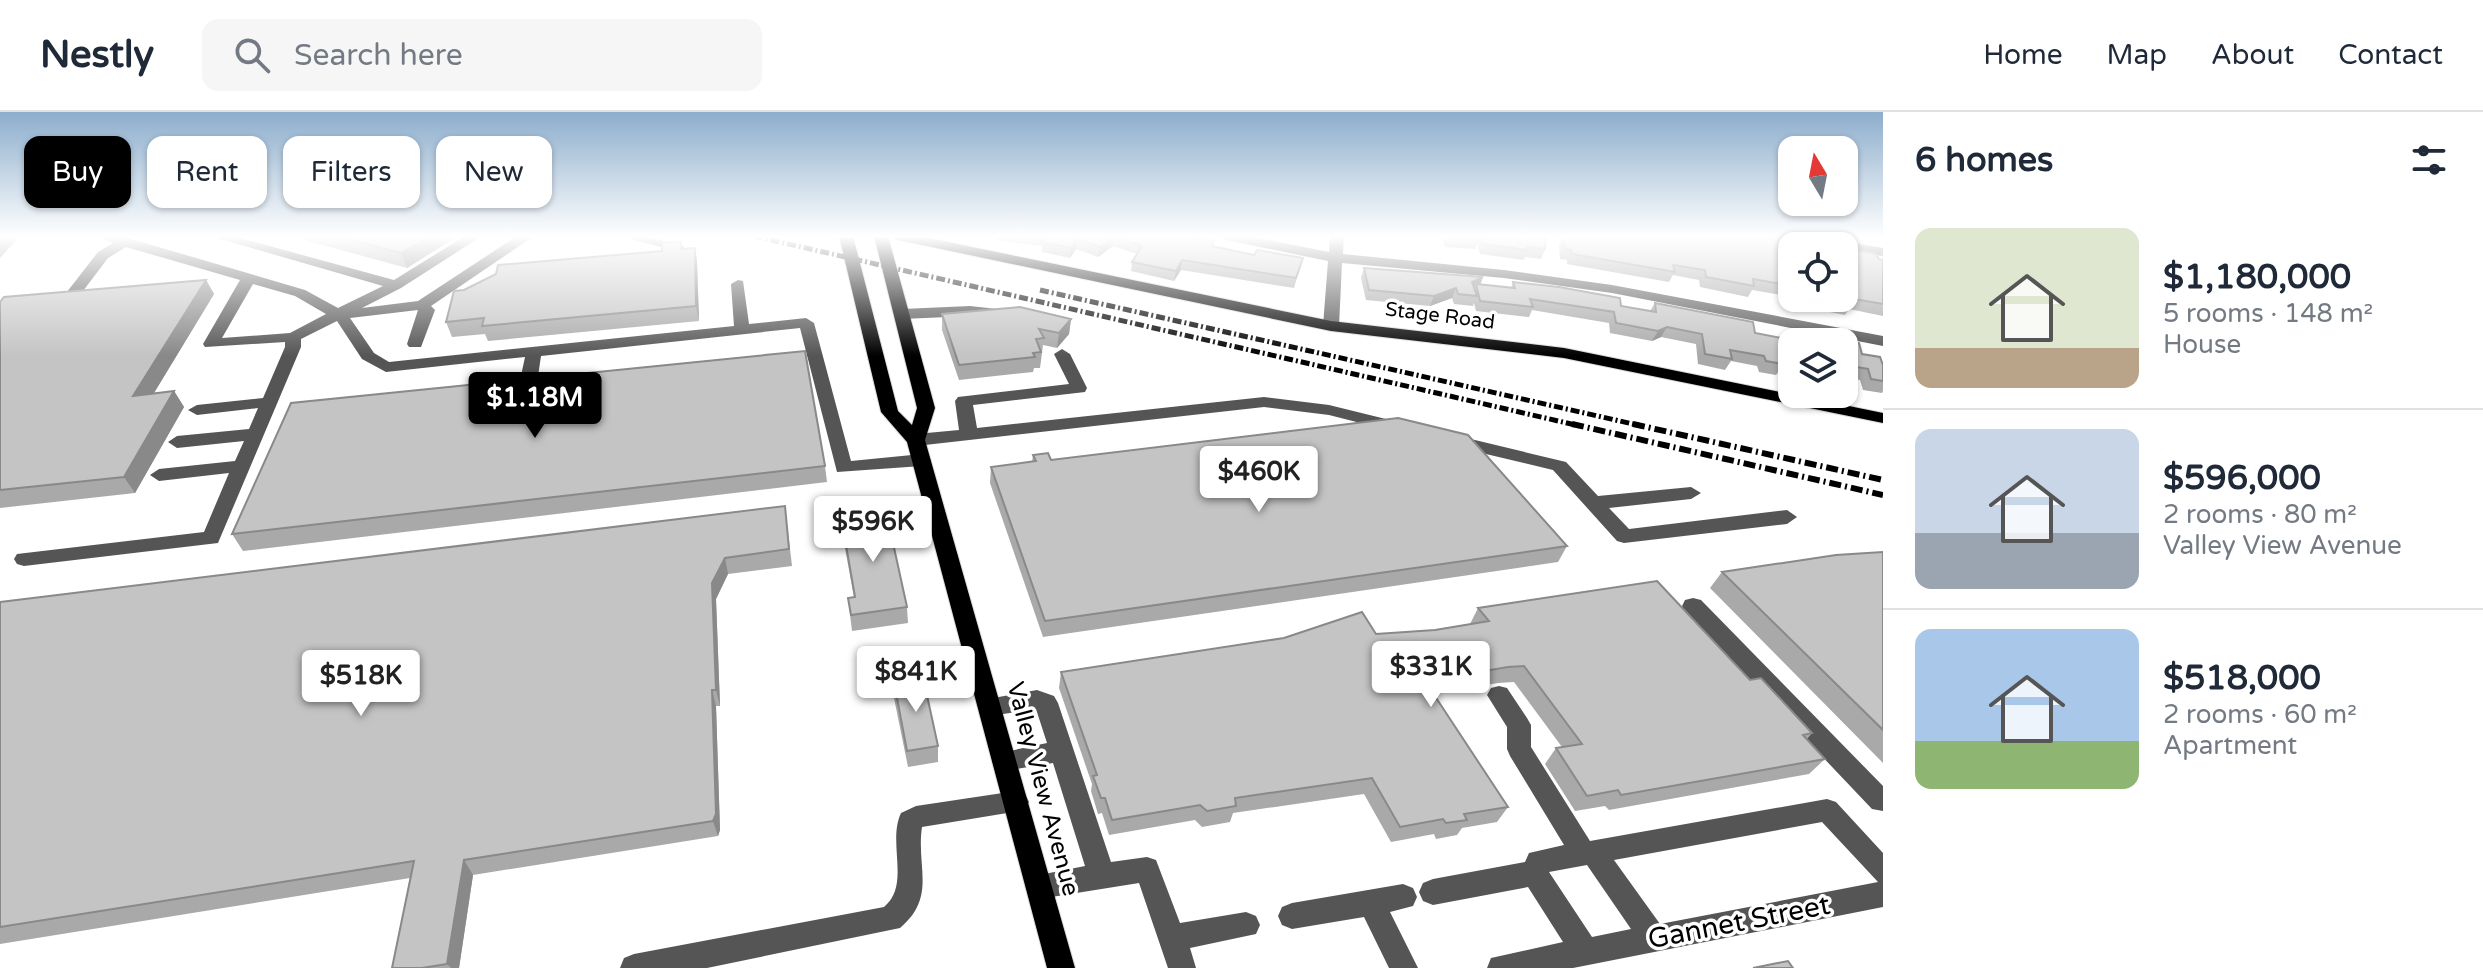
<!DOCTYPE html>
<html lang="en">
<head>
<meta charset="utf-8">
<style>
	body { margin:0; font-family:"Varela Round",sans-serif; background:#f6f6f7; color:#1f2937; height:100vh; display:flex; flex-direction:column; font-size:30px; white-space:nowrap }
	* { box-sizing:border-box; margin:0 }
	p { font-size:26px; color:#747a83 }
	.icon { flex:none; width:44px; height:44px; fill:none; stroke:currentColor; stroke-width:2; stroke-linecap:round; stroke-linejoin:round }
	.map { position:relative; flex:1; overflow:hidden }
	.panel { display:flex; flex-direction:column; background:#fff; width:600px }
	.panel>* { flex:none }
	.hud { position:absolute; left:24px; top:24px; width:760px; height:72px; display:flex; gap:16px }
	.needle { width:52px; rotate:350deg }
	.fabs { position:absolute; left:1778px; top:24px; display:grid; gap:16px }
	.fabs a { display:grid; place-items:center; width:80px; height:80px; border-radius:16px; background:#fff; box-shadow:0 2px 6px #0004; font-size:40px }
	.price { position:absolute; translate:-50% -68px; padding:0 18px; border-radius:8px; background:#fff; color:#222; font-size:26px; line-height:52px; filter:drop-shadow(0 2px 4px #0008) }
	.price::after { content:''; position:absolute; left:50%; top:48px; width:24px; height:18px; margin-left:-12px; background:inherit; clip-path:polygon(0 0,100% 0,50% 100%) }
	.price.active { background:#000; color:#fff }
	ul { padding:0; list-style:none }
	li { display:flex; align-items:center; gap:24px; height:200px; padding:0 32px }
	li+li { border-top:2px solid #e0e1e3 }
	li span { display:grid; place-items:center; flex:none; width:224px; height:160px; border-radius:16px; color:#555 }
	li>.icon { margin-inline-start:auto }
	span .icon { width:96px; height:96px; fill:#fffc; stroke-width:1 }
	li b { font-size:34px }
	h2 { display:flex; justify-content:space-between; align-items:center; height:96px; padding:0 32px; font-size:34px }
	.pill { padding:0 28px; border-radius:16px; background:#fff; box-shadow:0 2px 6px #0004; font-size:28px; line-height:72px }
	.pill.active { background:#000; color:#fff }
	header { display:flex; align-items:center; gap:48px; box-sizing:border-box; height:112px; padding:0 40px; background:#fff; border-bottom:2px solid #e0e1e3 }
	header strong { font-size:38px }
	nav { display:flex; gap:44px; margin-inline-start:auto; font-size:28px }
	.search { width:560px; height:72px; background:#f6f6f7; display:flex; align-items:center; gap:20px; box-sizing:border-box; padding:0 28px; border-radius:16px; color:#747a83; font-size:30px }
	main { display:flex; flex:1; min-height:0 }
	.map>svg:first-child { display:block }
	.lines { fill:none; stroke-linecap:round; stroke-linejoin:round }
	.major-casing { stroke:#dbdbdb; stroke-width:2 }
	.minor { fill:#555; fill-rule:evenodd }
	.major { fill:#000; fill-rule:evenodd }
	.rail-far1 { stroke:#000; stroke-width:5; stroke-dasharray:9 3 2 3; stroke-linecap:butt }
	.rail { stroke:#000; stroke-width:6; stroke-dasharray:12 4 2 4; stroke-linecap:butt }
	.wall { fill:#a9a9a9 }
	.shaded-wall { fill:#898989 }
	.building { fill:#c4c4c4; stroke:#898989; stroke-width:2 }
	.labels { text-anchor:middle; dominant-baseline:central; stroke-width:7; stroke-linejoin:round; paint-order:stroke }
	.far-street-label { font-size:20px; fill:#000; stroke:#fff }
	.street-label { font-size:24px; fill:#000; stroke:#fff }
	.near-street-label { font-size:28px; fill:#000; stroke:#fff }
</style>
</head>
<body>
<header>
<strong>Nestly</strong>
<div class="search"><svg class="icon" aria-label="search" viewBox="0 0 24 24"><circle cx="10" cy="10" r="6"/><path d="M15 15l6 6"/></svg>Search here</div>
<nav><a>Home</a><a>Map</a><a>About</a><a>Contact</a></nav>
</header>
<main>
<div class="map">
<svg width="1883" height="856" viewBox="0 0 1883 856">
	<rect width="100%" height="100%" fill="#fff"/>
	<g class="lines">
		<defs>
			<path id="major" d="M839,124H853L898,299L912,313L917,296L874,124H888L935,296L925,328L1075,856H1047L907,330L881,300Z
				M891,124H919L1331,209L1564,236L1883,301V311L1564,246L1331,219L898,128Z"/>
		</defs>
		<!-- major casing -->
		<use href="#major" class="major-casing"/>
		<!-- minor -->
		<path class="minor" d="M98,124H121L305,178L338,196L383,174L210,124H233L394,168L465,124H482L401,176L362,196L418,189L517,124H534L431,194L435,198L421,235H409L407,232L418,198L350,206L374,241L389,250L734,214L731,172L738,168L743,169L749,212L806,206L814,211L851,349L922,342L931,348L922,354L837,360L800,216L541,244L536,278L527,283L518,278L525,245L386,260L362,247L337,209L301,227V235L218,431L24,454L17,452L14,447L17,442L204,420L229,361L159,369L150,363L159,357L235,349L244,329L177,336L168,330L177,324L249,317L258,296L197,303L188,298L197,293L263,286L285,235V230L205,235L203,232L240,168L126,135L108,146L83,179L94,180V186L66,188L63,185L98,140L113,131ZM253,172L295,184L326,202L290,221L222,226Z
			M618,124H646L685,135L678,139Z
			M1219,124H1248L1329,140L1330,124H1344L1343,142L1504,158L1612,173L1883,224V234L1612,181L1504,166L1342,151L1339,214L1331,219L1323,214L1328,149L1226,128Z
			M1781,124H1814L1883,136V144L1844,138V134L1788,128Z
			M970,194L997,197L1005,202L997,207L970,204L902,207L894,202L902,197Z
			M1062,237L1070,242L1087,276L1085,280L973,293L977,316L1264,285L1329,293L1406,312L1409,316L1400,321L1329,303L1264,295L916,334L907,328L916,322L959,318L955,289L958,285L1069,272L1054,242Z
			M1454,323L1566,350L1598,384L1691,375L1701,381L1691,387L1609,396L1629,417L1787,398L1797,405L1787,412L1624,431L1617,429L1553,358L1448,333L1445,329L1448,325Z
			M1693,486L1701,488L1883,674V699L1872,697L1685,500L1682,494L1685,488Z
			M1499,574L1507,576L1527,606L1531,613V635L1590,729L1827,687L1836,690L1883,741V795L1573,856H1487L1491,846L1563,830L1528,775L1433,793L1423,789L1419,780L1423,771L1433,767L1525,750L1529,741L1564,733L1510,644L1507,637V615L1487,583L1491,576ZM1822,710L1878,770L1660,812L1614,748ZM1587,753L1631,817L1592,825L1549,760Z
			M1037,578L1054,584L1058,591L1111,750L1147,745L1156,748L1180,811L1246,800L1256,804L1260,813L1256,822L1190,836L1196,856H1168L1139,771L1039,787L1029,783L1026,774L1029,765L1085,754L1053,651L1004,659L995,656L992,649L995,642L1047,631L1036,597L990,604L982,602L978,595L982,588Z
			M1016,679L1025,682L1029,690L1025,698L922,715C916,755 937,785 900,816L707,856H620L624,846L634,842L884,795C911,773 887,731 901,701L916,694Z
			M1403,772L1413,776L1417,785L1413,794L1390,800L1418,856H1389L1364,805L1292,817L1282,813L1278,804L1282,795L1292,791Z"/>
		<!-- major -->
		<use href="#major" class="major"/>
		<!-- rail-far1 -->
		<path class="rail-far1" d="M754,124L1580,314
			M1040,178L1642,314"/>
		<!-- rail -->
		<path class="rail" d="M1572,312L1883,383
			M1633,312L1883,368"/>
	</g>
	<!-- wall -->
	<path class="wall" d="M289,124H458L407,156Z
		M996,124H1189L1214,129L1213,134L1254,143L1303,146L1294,176L1181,158L1174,169L1131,159L1132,150L1137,142L1113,134L1098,145L1076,137L1070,146L1042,140V134L996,128Z
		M1441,124H1546L1545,137L1541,147L1525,145L1524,148L1480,142L1477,132L1475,137L1445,135Z
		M1563,124L1792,134V186H1844L1879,147L1883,148V204L1849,197L1845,203L1795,193L1787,184L1752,178L1748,185L1700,175L1699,168L1673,163L1669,170L1567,152V148L1560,147L1559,133Z
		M695,136L697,150L699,209L488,229L485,222L452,225L446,210L464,178L682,137Z
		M1364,156L1483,165L1480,173L1511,176L1513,170L1559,175L1620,186L1621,194L1650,199L1655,191L1753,210L1755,221L1798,229L1804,220L1859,231L1862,242L1880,245L1883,253V279L1882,281L1863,278L1860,268L1844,265V230H1792V257L1782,255L1776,263L1759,260L1757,254L1731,249L1725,258L1698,252L1696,232L1661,225L1652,229L1610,221L1609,211L1532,198L1529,205L1476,199L1474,191L1473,194L1454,192L1452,186L1430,194L1366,188L1361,166Z
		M206,168L214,182L154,281L174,279L184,295L135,381L0,396V190Z
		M942,202L1071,207L1069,222L1057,236L1043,233L1040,256H1034L1033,260L959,268L942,218Z
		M1033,343L1051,348L1567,434L1558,450L1043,525L990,371L991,355L1032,350Z
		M825,354L827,370L243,439L232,422Z
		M785,394L792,454L728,462L716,487L720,594H716L720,718L718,724L473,763L459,856H392L410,766L0,832V490Z
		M841,404L907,495L908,511L852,519L848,486L854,485L842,420Z
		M1883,440V651L1710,476L1722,460Z
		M1478,496L1750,568L1812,621L1807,627L1825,647L1809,662L1609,698L1605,694L1575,699L1545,652L1556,636L1562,635L1514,570L1498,571L1433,582L1508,695L1497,710L1462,716L1457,723L1436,727L1434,722L1391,730L1364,682L1233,701L1230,710L1202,715L1195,708L1109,723L1102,701L1098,702L1091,679L1092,672L1059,576L1061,560L1376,522L1435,518L1470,512Z
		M894,570L938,634V650L908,655L894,586Z"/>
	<!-- shaded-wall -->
	<path class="shaded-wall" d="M0,124H20L0,146Z
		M430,124H458L407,156L401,141Z
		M1114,124L1113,134L1098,145L1100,135Z
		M1077,127L1076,137L1070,146L1071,136Z
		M695,136L697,150L699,209L696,194Z
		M1182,148L1181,158L1174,169L1176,159Z
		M1483,165L1479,175L1476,172L1473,178L1472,170Z
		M206,168L214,182L143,299L133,284Z
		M1456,176L1452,186L1430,194L1434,184Z
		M1071,207L1069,222L1057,236L1059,221Z
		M1667,215L1661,225L1652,229L1658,219Z
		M174,279L184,295L135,381L124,365Z
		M725,446L728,462L716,487L720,594L716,578L712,471Z
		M712,578L716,594L720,718L718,724L713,709Z
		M464,748L473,763L459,856H451L447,852Z"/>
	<!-- building -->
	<path class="building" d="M336,124H430L401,141Z
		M1043,124H1189L1214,129L1212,134L1254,143L1257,138L1303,146L1296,166L1182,148L1176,159L1132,150L1142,134L1114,124L1100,135L1077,127L1071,136L1042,130L1046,125Z
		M1448,124H1477L1479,128L1449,125Z
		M1481,124H1546L1545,137L1527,135L1528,138L1484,132Z
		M1563,124H1772L1831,134H1792V174L1753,167L1754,174L1706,165L1705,158L1673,153L1675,160L1572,142L1571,138L1565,137Z
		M681,129V137L695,136L696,194L482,214L484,206L446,210L454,179L464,178L496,162L498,153L662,139V131Z
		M1844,136L1876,142L1879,147L1883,148V192L1849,186L1852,193L1816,186H1844Z
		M1364,156L1483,165L1472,170L1477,184L1458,182L1456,176L1434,184L1369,178Z
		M206,168L133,284L174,279L124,365L0,378V190L4,185Z
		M1513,170L1559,175L1620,186L1621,194L1656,200L1655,191L1753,210L1755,221L1803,230H1792V245L1780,242L1783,252L1766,249L1764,244L1730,238L1732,247L1705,242L1702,222L1667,215L1658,219L1616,211L1614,200L1530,187L1533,195L1480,189L1476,172L1515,176Z
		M1020,195L1071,207L1059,221L1039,217L1044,226L1036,227L1041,240L1033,241L1035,245L959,253L942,202Z
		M1804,220L1859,231L1862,242L1880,245L1883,253V269L1871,267L1868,257L1844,253V230H1804Z
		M805,239L825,354L232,422L291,291Z
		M1398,306L1468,323L1567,434L1045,509L991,355L1036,349L1033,343L1048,341L1051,348Z
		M785,394L789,437L725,446L712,471L716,578H712L716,702L713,709L464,748L447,852L422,856H392L414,749L0,815V490Z
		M886,399L907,495L851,503L848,486L855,485L841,404Z
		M1883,440V618L1722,460L1836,443Z
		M1657,469L1750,568L1761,566L1812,621L1803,623L1825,647L1621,683L1618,678L1587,684L1556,636L1582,632L1524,554L1508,555L1425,569L1508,695L1464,702L1467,708L1446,711L1443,707L1400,715L1372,666L1235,686L1236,694L1207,699L1200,693L1112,708L1105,686H1101L1093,664L1097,663L1061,560L1284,526L1362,500L1376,522L1435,518L1489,509L1478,496Z
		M923,565L938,634L907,639L894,570Z
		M1788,849L1793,856H1753Z"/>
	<!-- sky -->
	<linearGradient id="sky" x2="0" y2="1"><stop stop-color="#8cadcc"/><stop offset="0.51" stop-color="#fff"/><stop offset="1" stop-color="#fff" stop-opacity="0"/></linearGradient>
	<rect width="1883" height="244" fill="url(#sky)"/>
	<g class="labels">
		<!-- far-street labels -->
		<g class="far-street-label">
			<text transform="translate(1440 204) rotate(7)">Stage Road</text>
		</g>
		<!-- street labels -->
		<g class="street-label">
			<text transform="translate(1043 677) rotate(75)">Valley View Avenue</text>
		</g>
		<!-- near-street labels -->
		<g class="near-street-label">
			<text transform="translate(1739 810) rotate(-11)">Gannet Street</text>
		</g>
	</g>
</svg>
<div class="fabs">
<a><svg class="needle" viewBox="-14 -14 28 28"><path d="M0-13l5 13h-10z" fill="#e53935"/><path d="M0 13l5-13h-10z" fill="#747a83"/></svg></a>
<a><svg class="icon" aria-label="locate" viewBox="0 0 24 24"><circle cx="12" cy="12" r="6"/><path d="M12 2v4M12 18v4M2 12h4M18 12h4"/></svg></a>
<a><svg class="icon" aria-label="layers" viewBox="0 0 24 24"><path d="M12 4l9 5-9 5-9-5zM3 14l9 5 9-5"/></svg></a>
</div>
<b class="price active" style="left:535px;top:328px">$1.18M</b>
<b class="price" style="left:1259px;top:402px">$460K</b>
<b class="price" style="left:873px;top:452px">$596K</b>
<b class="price" style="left:1431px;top:597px">$331K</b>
<b class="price" style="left:916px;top:602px">$841K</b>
<b class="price" style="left:361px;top:606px">$518K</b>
<div class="hud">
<a class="pill active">Buy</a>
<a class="pill">Rent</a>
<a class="pill">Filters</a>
<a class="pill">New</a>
</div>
</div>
<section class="panel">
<h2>6 homes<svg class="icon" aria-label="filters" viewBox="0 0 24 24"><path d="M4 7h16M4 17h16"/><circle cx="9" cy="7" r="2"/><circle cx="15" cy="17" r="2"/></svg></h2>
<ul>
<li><span style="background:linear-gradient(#dfe7d0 75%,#b9a48a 0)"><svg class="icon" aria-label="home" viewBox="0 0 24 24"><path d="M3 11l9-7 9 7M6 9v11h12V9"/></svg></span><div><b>$1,180,000</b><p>5 rooms · 148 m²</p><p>House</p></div></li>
<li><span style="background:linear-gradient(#c9d6e8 65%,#9aa5b1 0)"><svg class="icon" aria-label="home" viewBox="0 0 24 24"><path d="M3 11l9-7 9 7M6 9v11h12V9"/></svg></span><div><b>$596,000</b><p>2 rooms · 80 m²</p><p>Valley View Avenue</p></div></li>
<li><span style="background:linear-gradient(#a9c7e8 70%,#8fb573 0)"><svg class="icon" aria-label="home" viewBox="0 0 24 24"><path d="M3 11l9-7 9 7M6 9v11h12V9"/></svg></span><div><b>$518,000</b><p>2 rooms · 60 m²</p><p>Apartment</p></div></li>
</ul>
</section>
</main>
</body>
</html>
